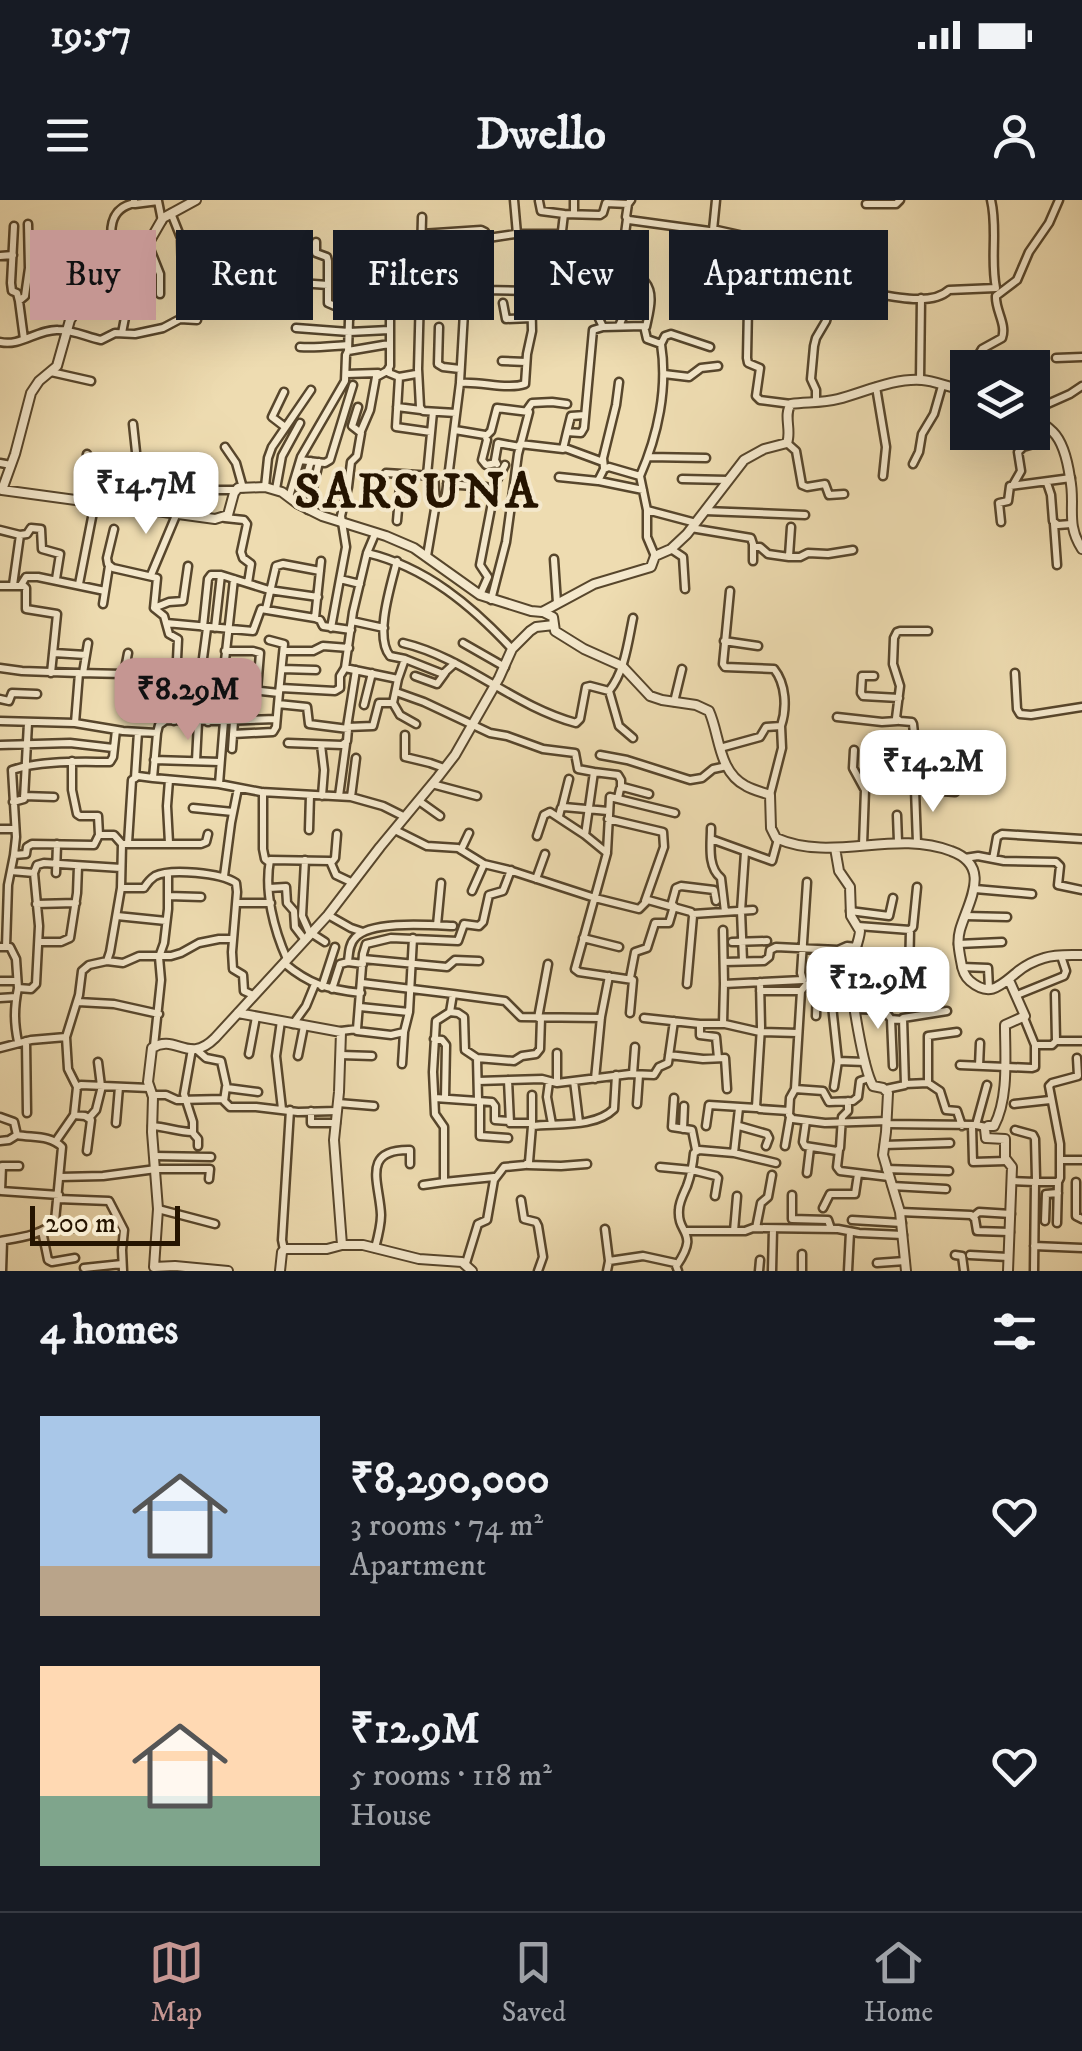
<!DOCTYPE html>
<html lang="en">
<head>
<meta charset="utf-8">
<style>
	body { margin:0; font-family:"IM FELL DW Pica",serif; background:#242831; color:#f1f3f6; height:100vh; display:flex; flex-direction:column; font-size:38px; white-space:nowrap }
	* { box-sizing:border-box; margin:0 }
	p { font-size:32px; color:#9ea1a6 }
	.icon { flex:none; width:55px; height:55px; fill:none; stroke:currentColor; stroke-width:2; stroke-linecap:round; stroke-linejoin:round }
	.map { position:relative; height:1071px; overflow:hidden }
	.drawer { display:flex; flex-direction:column; background:#171b24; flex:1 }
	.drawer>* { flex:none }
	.top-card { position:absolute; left:30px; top:30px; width:1022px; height:90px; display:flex; gap:20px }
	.tools { position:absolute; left:950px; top:150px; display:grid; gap:20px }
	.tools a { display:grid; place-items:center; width:100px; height:100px; border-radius:0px; background:#171b24; box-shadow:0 10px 40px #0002; font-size:50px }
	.scale { position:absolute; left:30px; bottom:25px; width:150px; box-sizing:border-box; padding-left:10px; border:5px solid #251400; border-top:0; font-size:28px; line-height:35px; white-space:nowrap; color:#251400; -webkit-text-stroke:8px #f4e8cc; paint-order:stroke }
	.price { position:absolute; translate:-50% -85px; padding:0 22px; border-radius:20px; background:#fff; color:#222; font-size:32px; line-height:65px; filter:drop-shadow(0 2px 5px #0008) }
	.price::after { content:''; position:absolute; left:50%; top:60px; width:30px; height:22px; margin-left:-15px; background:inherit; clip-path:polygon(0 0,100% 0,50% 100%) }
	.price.active { background:#c59692; color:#111 }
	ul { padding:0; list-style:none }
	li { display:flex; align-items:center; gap:30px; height:250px; padding:0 40px }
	li span { display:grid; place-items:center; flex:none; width:280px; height:200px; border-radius:0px; color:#555 }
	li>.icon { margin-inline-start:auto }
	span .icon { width:120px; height:120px; fill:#fffc; stroke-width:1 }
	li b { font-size:42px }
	h2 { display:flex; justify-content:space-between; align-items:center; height:120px; padding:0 40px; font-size:42px }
	.tag { padding:0 35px; border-radius:0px; background:#171b24; box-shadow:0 10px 40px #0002; font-size:35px; line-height:90px }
	.tag.active { background:#c59692; color:#111 }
	.status { display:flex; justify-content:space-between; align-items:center; height:70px; padding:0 50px; background:#171b24; direction:ltr }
	.status svg { height:28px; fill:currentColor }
	header { display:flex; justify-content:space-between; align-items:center; height:130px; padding:0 40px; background:#171b24; font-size:45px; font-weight:800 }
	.dock { display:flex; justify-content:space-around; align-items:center; height:140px; border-top:2px solid #363941; background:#171b24; font-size:28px; color:#9ea1a6 }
	.dock a { display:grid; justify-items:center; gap:5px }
	.dock .active { color:#c59692 }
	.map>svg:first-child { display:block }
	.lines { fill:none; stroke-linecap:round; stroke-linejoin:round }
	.minor-casing { stroke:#57462c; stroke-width:11 }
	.tertiary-casing { stroke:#57462c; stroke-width:12 }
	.minor { stroke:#f4e8cc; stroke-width:6 }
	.tertiary { stroke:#f4e8cc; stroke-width:8 }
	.labels { text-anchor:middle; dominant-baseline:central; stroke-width:8; stroke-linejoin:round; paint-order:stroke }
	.district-label { font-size:50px; font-weight:bold; letter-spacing:2.5px; fill:#251400; stroke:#f4e8cc }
</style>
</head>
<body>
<div class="status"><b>19:57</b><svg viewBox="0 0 49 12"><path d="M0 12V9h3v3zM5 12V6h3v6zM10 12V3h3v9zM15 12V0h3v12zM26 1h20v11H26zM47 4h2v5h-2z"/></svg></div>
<header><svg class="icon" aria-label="menu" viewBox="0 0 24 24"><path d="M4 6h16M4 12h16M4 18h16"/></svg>Dwello<svg class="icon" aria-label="person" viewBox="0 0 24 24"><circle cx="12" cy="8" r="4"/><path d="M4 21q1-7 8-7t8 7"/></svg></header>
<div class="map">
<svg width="1082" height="1071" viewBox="0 0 1082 1071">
	<rect width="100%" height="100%" fill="#eedcb1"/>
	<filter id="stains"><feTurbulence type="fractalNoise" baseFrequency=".002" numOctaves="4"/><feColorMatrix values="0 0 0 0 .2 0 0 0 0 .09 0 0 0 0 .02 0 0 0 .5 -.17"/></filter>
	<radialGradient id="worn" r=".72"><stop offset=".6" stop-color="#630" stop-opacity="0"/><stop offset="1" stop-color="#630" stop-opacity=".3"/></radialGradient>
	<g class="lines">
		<defs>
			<path id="minor" d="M514,0L517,34
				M991,0C998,29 990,59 996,88
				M134,1L135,4L158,1L162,21
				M539,1L541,11L564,14
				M628,4L626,17L629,20L709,31L717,30L744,36V51L755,57L752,91L748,106L747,158L748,163L760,168L756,196L760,200L791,204
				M866,4H896L900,0
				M171,13L181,38L182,76
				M574,13V0
				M422,17L418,169L420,207L423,211L456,213
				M14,26L11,83L12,91L17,93L19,101
				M713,30L716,0
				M421,34L481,30L485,32L488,38
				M316,42V53L327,57L328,61V103L351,113
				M148,44L160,74V94
				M459,49L487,48
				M394,53L421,56
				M114,55C109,32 108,8 135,3
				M0,56L13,55
				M560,58L581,59L590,52L606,50
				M29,62H47C59,90 36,93 74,112
				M85,73L96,78
				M389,76L421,78
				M754,76L777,79L781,77L784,68C790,69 795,70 801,71C820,73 824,69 835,89
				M624,80L645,82C655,94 649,112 646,127
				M556,82L564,14L600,15L603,13L606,3L628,4L631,0
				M300,83L328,85
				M597,87L594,108L603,127
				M483,90L531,91
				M503,103L506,119L532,118
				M357,109L366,57
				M619,126L626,110L624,41L627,19
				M439,127L438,164L443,167L460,169
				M296,128L349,132L389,130
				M122,133L129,97L130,79
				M24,139L19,101L25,96L29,68L28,24
				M0,142C20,147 38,129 58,130C73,130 87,137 101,140L115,133L135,134L163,128L180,119L197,120
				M661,144L665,136L671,134L710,147
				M300,147C318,148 331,146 348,145
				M348,151L349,120L353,110L384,111L387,103L390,102L421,104
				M1056,158L1082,157
				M502,161L526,162
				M971,168L982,149L1002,138C1007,124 995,110 996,96L1017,80L1029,52L1049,23L1059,0
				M389,170V173L399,177L416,174
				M51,172L91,181
				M346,174L378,173
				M664,174L689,177L701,168L718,166
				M399,177L396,227L431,232
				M920,180L921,98
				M460,182L465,95L483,90L488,38L515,34H562
				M876,187L886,247L883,276
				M959,189L968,174
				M284,192L272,217L285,227
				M816,202V190L811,179L814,146L816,138L826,121L835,89C865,87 926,112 949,90L996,88
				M358,207L352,226L361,233L357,256L351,262L348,287L341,316L346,347L340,379L360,384
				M397,207L421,210
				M527,210L532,203L552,202L567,204
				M1034,210L1070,194L1082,186
				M455,230L485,235L487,240L482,260L486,265L496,263
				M361,231L370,210L376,177L387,171L390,166V116L384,111
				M567,232L571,216L585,215
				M486,236L491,231L497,208L529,212L518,254L506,342L491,400
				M787,243L796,251L802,285L807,287L825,284L829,295L844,294
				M520,244L563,249L567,232L581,233L584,228L593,130L603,127L644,126L647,139L661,144C668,188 658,235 640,276
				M225,247L236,263L243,288
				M565,248L603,262
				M648,257L706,258
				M300,260L325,263L330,260L353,185
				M0,263L11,265
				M497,264L495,260L498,243L520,247
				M913,264L919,252L922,234L934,214L942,186
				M604,268L603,258L616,205L619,182
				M386,273L434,276L436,303
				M427,275L433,212
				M559,277L598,281L604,269L609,267L640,276L647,310V337L655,356
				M682,279L728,280
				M599,281L643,290
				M1047,283L1051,295L1053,321L1058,325L1071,324
				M447,284L486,287
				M1013,285L1021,271L1018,252L1023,247L1041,242L1039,222
				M265,287L268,258L272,247L311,190
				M276,289L282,256L300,223
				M289,297L301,257L345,181L346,155L348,151L389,144
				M81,299L87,254
				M298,304L311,261
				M130,306L136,252L133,224
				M308,310L319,262
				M647,310L696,323
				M705,311L805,315
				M203,316L207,294L210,290H236
				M225,318L244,320L247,324L241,352L243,358L251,364L248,383
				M397,321L401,274
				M1001,322L999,303L1008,301L1010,286L1071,278
				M1054,324L1057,365
				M691,328L751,338L753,344V361
				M114,329L107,358L108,364L113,368L157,378L154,408L164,416L169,434L178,439L174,521
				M0,330L20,335L27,334L31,328L41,329L42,349L60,354L56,379
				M375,334L367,353C426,367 472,406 512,449
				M753,347H760L768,354L789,357H800L808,353L828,354L853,350
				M671,349L683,357L685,389
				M367,353L353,412L345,468L398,479L405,459L443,474L455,463
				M427,356L436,303L444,299L446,294L460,183C481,181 507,190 525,184L527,154L532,131L531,82L543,76L542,34
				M789,356L791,327
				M554,359L557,403
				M397,361C391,385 374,437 390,456L405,459
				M151,375L177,313
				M79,384L95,302
				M13,385L20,335
				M21,385L26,377H38L105,391
				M0,386H24L26,388V409L57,414L51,473
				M480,395L488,377L480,365L496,282L505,265
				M103,404L109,366
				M154,408L169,402L183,401L188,366
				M266,409L276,366L283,364L320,371
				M315,418L321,361
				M352,421L384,428
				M166,423L253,431L261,409L315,418L320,420L323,426L351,430
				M203,427L208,379L211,375H221L269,390L318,397
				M215,428L221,375
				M331,428L340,379
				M724,441L758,446
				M403,443C466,458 513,506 576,523L580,519L586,487L590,486L609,491C625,471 628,442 633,418
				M463,443L505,467
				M225,451H253L260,453L257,490
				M284,451H313L323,446L349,448
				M54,453L86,455
				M0,468L22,471L79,473
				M282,469L316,470
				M356,470L347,527L373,526L379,503H393
				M83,473L88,443
				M1015,473L1017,509L1020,514L1031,515L1082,507
				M415,476L437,484L445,473
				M874,476H862L861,493L863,496L899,498
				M398,479L393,503L400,515L416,524
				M222,488L234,379
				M281,488L335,491L340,488V476L345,468
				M609,491L619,526L633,538
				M396,492L424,502L490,533L507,536L543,549L575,553L578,569L594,572L585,635L607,653L575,769L579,772L633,780L630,813
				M279,493L278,504L307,507L309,524L348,529L347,541L342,545L288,543
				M174,496H198
				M198,496L207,428
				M0,499L9,501L12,493L37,494
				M674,502L682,469
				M364,505L372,473
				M837,517L882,522L897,521
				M0,521L75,523L123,531L157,533L153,578L219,584L261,592L351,597L383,606L405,617
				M208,522V498L220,494L224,487L279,493L284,444L269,440
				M75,523L79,473L124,474L128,453
				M157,533L159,525L166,520L224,521
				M233,534L273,532L276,527L278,504
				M405,535V557L430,563L444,568
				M872,540L915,543
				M0,545L70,543L113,548
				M321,545L324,570L322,596
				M720,548L760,537L766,527L781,526C787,508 786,484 774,469L725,467L723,464L730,391
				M232,549L234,521
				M854,550L853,568L865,590L863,645
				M600,555L627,560L690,580L702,578L713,569L727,566
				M154,560L220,562
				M196,561L198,522
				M594,572L618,575L621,580V588
				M135,578L138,532
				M169,580L167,606L169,643
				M219,584L224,521L276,519
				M432,584L477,596
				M915,589L918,571L913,524L912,522L900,521L896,518L900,486L893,464L894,438L897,432L900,431H928
				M263,592V649L265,659L269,662
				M770,595L782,548L781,526
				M24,596L54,597
				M339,596L346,544
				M351,597L356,558
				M618,598L620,589L623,587L649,594
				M419,601L440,616
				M13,602L24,599L28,523
				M562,607L569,579
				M193,608L233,612
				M897,615L898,642
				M559,616L561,608L564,607L608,611
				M608,619L663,632L664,647L645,701
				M711,628C711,644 707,667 721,678L725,712
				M0,629H15
				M309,630L310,595
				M395,630L427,646L458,648L484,664L509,670L595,698L639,709L648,700L691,712L693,716L687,784
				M99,635L94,645L32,644L27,647L26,654L14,655L16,637L12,570C41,560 80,562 110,562L113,557L116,530
				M537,636L544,615L550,612L585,635
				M711,639L772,661L778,639
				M128,643L132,580L138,576L153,578
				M917,643L915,589L955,592
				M122,644H201L206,642L208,634
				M461,650L469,633
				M607,652L610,597L675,613
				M965,658L978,656L1004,661L1056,662L1060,666L1058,685L1082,690
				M993,659L997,637L1002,634L1082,639
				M305,660L302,716L310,734
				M331,663L335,658L337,634
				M11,671L34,673L39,726L36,784L31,789L18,788C14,808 14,822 18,842
				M34,673L37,665L44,663L121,668
				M56,673L57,644
				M224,676L231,623L238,588
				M536,679L545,654
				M121,688H144C148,682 149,680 155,676C171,668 221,673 236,683L237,692L232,752L233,769L243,775L244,791L253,795
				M269,688L286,687L287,703L294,711L295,727L305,740
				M975,689L1032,694
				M472,691L484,664
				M168,696L201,697
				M237,703H271
				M36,704L76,703
				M671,706L676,688L681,686L714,690L716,701
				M850,711L889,716L893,698
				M693,714L753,710
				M328,715L351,728L363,732
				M117,716L166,721
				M965,716L1007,717
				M437,725L441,683
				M858,726L910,730L913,727L917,687
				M723,730L724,784L803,780
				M311,733L325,742
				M583,738L619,747
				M39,742H61L70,738L77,693L78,666
				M732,742L767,741
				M958,744L1002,742
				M0,747H10L16,759L18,788
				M6,747L8,685L14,655
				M287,759C274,730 264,692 270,660L330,661L336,675L353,683
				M363,759L447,767L455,760L479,761
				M107,761L123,763L139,756H171L181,753L199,743L219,739H233
				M743,761L741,711L745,652
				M348,762C349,753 349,744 355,738C370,720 431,725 453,726
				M724,762L764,761L769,757L770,750L776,747L838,750L847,746L857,747
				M284,763C310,785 327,789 361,793
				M962,767L988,768L989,789
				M909,776L910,730
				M630,778L635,752L647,748L655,723H669L674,706
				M803,780L801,773L807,682
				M0,781H17
				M760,782L761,827L756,907L760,909L789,911
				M362,783L453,794L450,812L436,821L433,872L435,914L444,927V982L423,985
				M852,784L920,793
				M322,787L335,747
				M830,787L838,861L865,862
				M853,788L810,784L806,785L801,791L795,889L790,898L789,915L793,919L825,923L887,921
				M332,789L340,764L348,762L363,764
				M760,791H801
				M453,794L505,801L521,817L601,818
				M1017,795L1064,776L1066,771L1061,756
				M0,798L16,797
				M78,802L114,804L159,814
				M360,807L409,812
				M855,809L884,810L891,819L902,820
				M450,812L458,813L464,817L465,850L477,858L478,900
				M816,816L817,785
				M538,818L548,764
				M644,818L700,824H725L760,832L798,833
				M1024,818L1035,845
				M891,819L893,866
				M281,821L276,856L282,909
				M293,824L306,806L315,784
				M700,824V835L716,837L718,858
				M723,824L724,784
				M341,831L357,829L363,754L366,744L391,738L458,741L464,724L479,726L483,722L489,695L503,691L511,670
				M357,831L391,835L404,832L409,812L413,738
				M66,837L68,869L77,887
				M434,839L442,840L446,845L445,898
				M26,841L27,913
				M1056,841H1082
				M154,846L161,780L159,757L164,743L168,709V674
				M0,848L31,840L66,837L79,795L82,771L89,765L107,761L110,752L121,688L122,644L114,635H99L98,616H80L77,614L72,590V561
				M192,849L184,894L193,922V933
				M197,850L206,858L221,861L227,888L258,892
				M557,853V883
				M249,854L256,817
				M341,855L372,856
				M669,855L703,859L725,858L727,889
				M298,856L304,826
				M477,858L514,861L522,856L536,854L540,849L541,818
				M98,862L101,886
				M402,864L404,833
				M960,865L1032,868L1035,867V845H1052L1056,841L1055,794
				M979,866L980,843
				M633,874L635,847
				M595,879L601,817L609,776
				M508,880L510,923H532
				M478,881L542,879L557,883L630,874L654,875L659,867L668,863L674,821
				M574,881L579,922
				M549,882L547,897L552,924
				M928,883L940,891L946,910L957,911L962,926
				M905,884L928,883V836L957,832
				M226,887L224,901L230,907H256L298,912L337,911
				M834,887L838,861
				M795,889L823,891L829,902L853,901L858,897L860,881L869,878
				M886,889L905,885L903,818L947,811
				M152,895H166L177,900L224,899
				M435,898L492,902L495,906V920L509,921
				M674,898L672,927L692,930L696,950
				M480,901V936L508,938
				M338,903L374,906
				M637,904L639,875
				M1014,904L1050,900
				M311,911V923H336
				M74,915L85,916L91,920L87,951
				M0,917L14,922L17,935C33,938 50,935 62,947L55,1021C44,1035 17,1038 0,1041
				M89,918L96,910L102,886
				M806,921L803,942L805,946L837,951L840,948L842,917L848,911V901
				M116,923L119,887
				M532,923V895
				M887,924L976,925L986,927
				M972,925L973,962L1006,961
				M976,925L987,885
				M152,926C167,927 179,932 192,932L198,939V946
				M706,926L709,905L756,908
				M739,926L767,934L769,938L766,946
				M683,929L684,906
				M0,941L9,940L17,935
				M56,941L74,915L77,887L81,885L149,888
				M884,945L950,943
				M785,946L790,917
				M839,950L837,967L840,971L889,977
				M734,953L776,963
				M154,956L211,957
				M1061,960H1082
				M528,965L561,966L587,964
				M19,966H2L1,991L59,995
				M660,967L692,970L716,976L718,978L715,996
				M886,969L949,971
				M807,973L810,948
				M60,977L103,976L156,969H210L209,979
				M1012,981L1035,982L1036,979L1035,939L1033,935L1015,930
				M444,982L494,977
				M1076,982V1016L1082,1019
				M892,986L946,989
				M792,995V1019L828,1020L831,1029
				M58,999L109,1001L124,1030L122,1050L123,1071
				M521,1000L524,1019L536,1022L538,1026L543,1057L538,1071
				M823,1008L830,994H855L858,974
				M158,1009L215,1024
				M900,1012L971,1015L975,1019L977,1031L1010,1032
				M974,1016L979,1012L1011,1014
				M852,1020L902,1023
				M1045,1021L1046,994L1058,993
				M1057,1023L1058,982
				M51,1028H74
				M756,1028L761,1003L768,997L772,975
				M605,1029L609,1061
				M42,1031L48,1060L52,1062L75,1058
				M686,1031H745L753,1028L838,1029L859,1033L903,1035
				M734,1031L737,996
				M1034,1046L1082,1048
				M375,1048C378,1037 381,1026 381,1015C380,984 360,949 410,950V964
				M284,1050L282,1040L290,910
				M955,1055L962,1056L964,1071
				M970,1055L1008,1057
				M466,1063L478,1024L487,1020L494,980L504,967L525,965L529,962L532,926C557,923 595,928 614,909L616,875
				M877,1063L905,1061
				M677,1065C700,1031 677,1035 679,1010C679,1002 684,993 687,986C691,975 693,964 694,953L699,950L734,953L739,908
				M84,1068L122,1064
				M2,1071L3,1041
				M607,1071L609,1061L643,1056L675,1063L678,1071
				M759,1071L760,1060
				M772,1071L773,1029
				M802,1071V1054
				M848,1071L850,1032
				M1034,1071L1035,982H1058L1060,978V944L1049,886L1052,883L1078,876L1077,858"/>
			<path id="tertiary" d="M196,0L163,18L148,44L112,56L70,120L57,166L39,181L31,193L15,254L2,290L215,319L228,315L234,293L238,288L265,287L282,292L298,304L322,316L386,336L414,348L480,395L531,411L542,412L594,384L651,367L655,356L671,349L687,334L744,260L764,249L787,243C792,231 783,215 791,204C807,202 823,203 838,199C865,192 893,178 922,180C937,181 951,189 968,190
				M1032,208C1040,226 1041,220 1053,232C1063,242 1068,264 1070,278C1076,305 1065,323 1082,349
				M543,412L553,417L555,431L584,449L622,466L650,496L662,500L696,505L709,511C720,535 718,572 746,586C753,590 762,592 770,595L771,628L776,638C832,663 894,629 951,651C993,666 968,702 960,730C957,741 959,750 961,761C962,769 964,776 970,781C990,798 1001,785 1016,773C1024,766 1034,761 1044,758C1056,754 1069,755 1082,755
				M835,648L839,671L850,687L851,716L860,731C859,744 851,756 851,769C850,791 863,868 873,886L883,888L888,893L886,932L883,955L900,1012L906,1071
				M238,813L341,832L339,892L334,940L342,1045
				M228,1071L175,1066L154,1067L158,1009L152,932L153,897L148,882L152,848C176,833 188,865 215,838L328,715L380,647L438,577L455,555L499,478L512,449L530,431L536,427L554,425
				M280,1071L282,1052L285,1049H327L342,1045H363L419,1059L462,1062L472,1071
				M1008,1071L1012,967L1005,958V939L986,938L985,929L988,926H994C1009,898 1005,856 1005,825L1025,816L1009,780"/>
		</defs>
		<!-- minor casing -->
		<use href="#minor" class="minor-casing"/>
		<!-- tertiary casing -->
		<use href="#tertiary" class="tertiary-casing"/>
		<!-- minor -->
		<use href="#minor" class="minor"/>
		<!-- tertiary -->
		<use href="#tertiary" class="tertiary"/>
	</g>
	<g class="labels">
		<!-- district labels -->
		<g class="district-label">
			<text x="417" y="292">SARSUNA</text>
		</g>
	</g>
	<rect width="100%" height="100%" filter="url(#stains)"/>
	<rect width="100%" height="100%" fill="url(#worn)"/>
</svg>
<div class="tools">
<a><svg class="icon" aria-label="layers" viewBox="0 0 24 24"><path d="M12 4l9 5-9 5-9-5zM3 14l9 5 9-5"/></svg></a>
</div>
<div class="scale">200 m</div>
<b class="price" style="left:146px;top:337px">₹14.7M</b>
<b class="price active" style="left:188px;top:543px">₹8.29M</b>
<b class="price" style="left:933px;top:615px">₹14.2M</b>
<b class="price" style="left:878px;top:832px">₹12.9M</b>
<div class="top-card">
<a class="tag active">Buy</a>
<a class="tag">Rent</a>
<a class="tag">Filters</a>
<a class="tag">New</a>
<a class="tag">Apartment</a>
</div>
</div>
<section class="drawer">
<h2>4 homes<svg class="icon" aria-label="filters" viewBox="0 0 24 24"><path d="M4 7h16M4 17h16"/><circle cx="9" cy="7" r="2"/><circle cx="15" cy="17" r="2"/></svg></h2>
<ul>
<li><span style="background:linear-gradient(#a9c7e8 75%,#b9a48a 0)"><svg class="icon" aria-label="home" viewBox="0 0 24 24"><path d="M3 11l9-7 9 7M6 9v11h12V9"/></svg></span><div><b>₹8,290,000</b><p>3 rooms · 74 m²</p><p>Apartment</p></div><svg class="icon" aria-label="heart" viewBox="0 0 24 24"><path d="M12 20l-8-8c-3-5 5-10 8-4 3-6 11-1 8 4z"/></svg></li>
<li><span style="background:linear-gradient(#ffd9b3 65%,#7fa58c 0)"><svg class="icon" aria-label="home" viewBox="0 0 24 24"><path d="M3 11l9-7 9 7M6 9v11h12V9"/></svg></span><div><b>₹12.9M</b><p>5 rooms · 118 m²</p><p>House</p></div><svg class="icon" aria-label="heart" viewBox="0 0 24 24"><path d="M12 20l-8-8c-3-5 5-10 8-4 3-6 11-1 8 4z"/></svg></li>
</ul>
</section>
<nav class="dock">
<a class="active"><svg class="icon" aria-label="map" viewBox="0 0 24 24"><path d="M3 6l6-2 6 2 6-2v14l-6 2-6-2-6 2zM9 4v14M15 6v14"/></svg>Map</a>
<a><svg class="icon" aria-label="saved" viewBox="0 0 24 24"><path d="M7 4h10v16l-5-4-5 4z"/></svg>Saved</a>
<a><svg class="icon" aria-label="home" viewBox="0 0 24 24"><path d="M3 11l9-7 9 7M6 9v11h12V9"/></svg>Home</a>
</nav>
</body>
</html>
